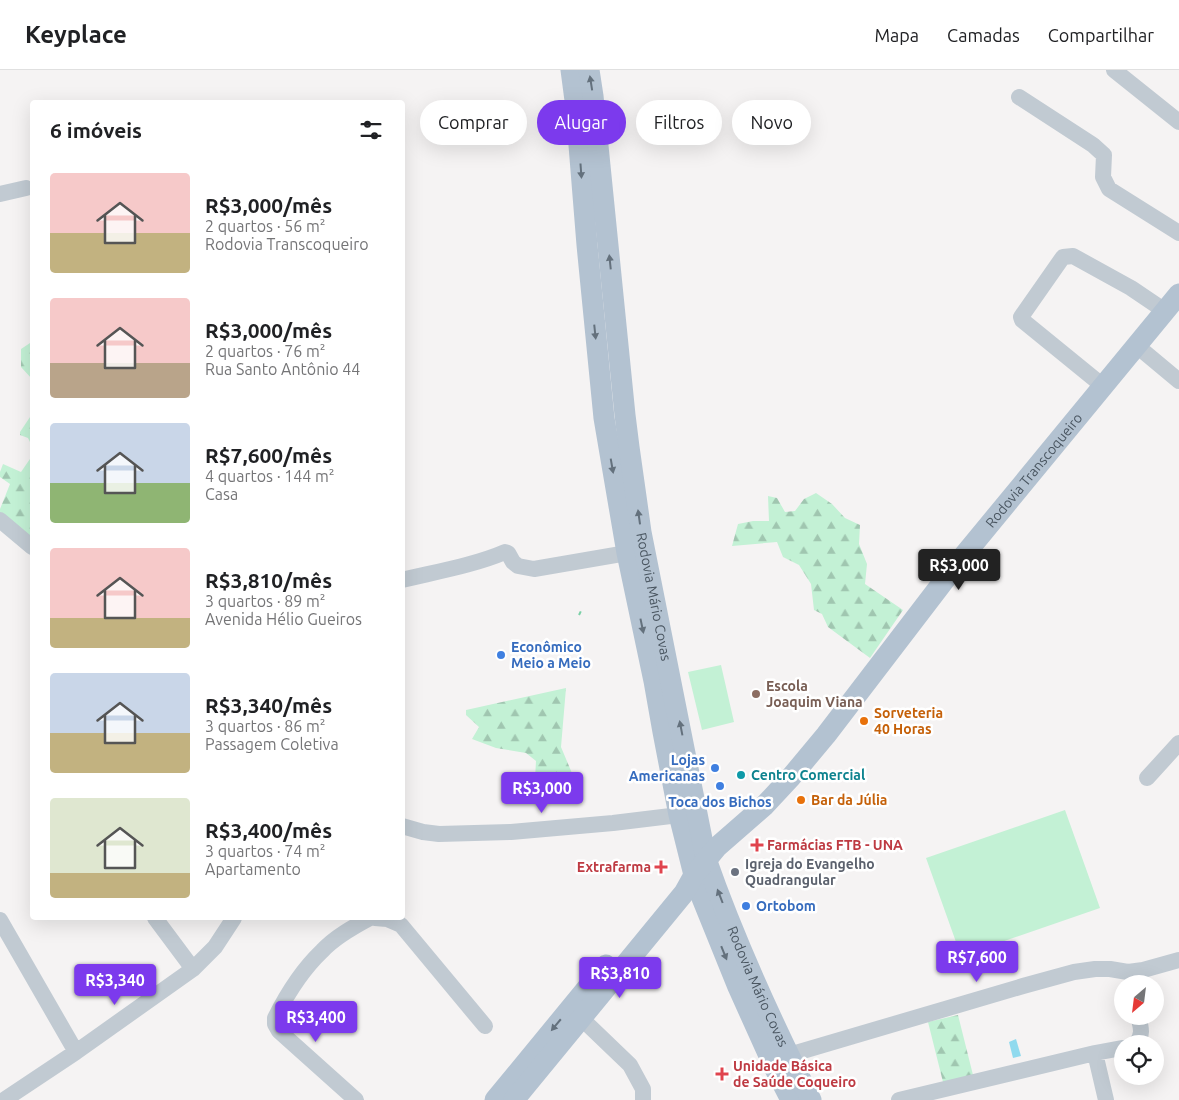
<!DOCTYPE html>
<html lang="pt">
<head>
<meta charset="utf-8">
<style>
	body { margin:0; font-family:Ubuntu,sans-serif; background:#f6f6f6; color:#202124; height:100vh; display:flex; flex-direction:column; font-size:19px; white-space:nowrap }
	* { box-sizing:border-box; margin:0 }
	p { font-size:16px; color:#757577 }
	.icon { flex:none; width:28px; height:28px; fill:none; stroke:currentColor; stroke-width:2; stroke-linecap:round; stroke-linejoin:round }
	.map { position:relative; flex:1; overflow:hidden }
	.drawer { position:absolute; left:30px; top:30px; width:375px; height:820px; display:flex; flex-direction:column; background:#fff; border-radius:5px; box-shadow:0 5px 20px #0002 }
	.drawer>* { flex:none }
	.guide { position:absolute; left:420px; top:30px; width:475px; height:45px; display:flex; gap:10px }
	.needle { width:32px; rotate:208deg }
	.controls { position:absolute; left:1114px; top:905px; display:grid; gap:10px }
	.controls a { display:grid; place-items:center; width:50px; height:50px; border-radius:50%; background:#fff; box-shadow:0 5px 20px #0002; font-size:25px }
	.price { position:absolute; translate:-50% -42px; padding:0 11px; border-radius:5px; background:#7c3aed; color:#fff; font-size:16px; line-height:32px; filter:drop-shadow(0 1px 2px #0008) }
	.price::after { content:''; position:absolute; left:50%; top:30px; width:15px; height:11px; margin-left:-8px; background:inherit; clip-path:polygon(0 0,100% 0,50% 100%) }
	.price.on { background:#222; color:#fff }
	ul { padding:0; list-style:none }
	li { display:flex; align-items:center; gap:15px; height:125px; padding:0 20px }
	li span { display:grid; place-items:center; flex:none; width:140px; height:100px; border-radius:5px; color:#555 }
	li>.icon { margin-inline-start:auto }
	span .icon { width:60px; height:60px; fill:#fffc; stroke-width:1 }
	li b { font-size:21px }
	h2 { display:flex; justify-content:space-between; align-items:center; height:60px; padding:0 20px; font-size:21px }
	.pill { padding:0 18px; border-radius:22px; background:#fff; box-shadow:0 5px 20px #0002; font-size:18px; line-height:45px }
	.pill.on { background:#7c3aed; color:#fff }
	header { display:flex; align-items:center; gap:30px; box-sizing:border-box; height:70px; padding:0 25px; background:#fff; border-bottom:1px solid #e0e0e0 }
	header strong { font-size:24px }
	nav { display:flex; gap:28px; margin-inline-start:auto; font-size:18px }
	.map>svg:first-child { display:block }
	.forest { fill:url(#forest-firs) }
	.green { fill:#c3f1d5 }
	.water { fill:#90daee }
	.lines { fill:none; stroke-linecap:round; stroke-linejoin:round }
	.path { stroke:#7ad0a6; stroke-width:2; stroke-dasharray:4 2.5; stroke-linecap:butt }
	.minor { stroke:#c1cad2; stroke-width:16 }
	.major { stroke:#b3c2d1; stroke-width:21 }
	.oneway { fill:#64717d }
	.shop-dot { fill:#3f7fe0; stroke:#fff; stroke-width:2 }
	.education-dot { fill:#8d6e63; stroke:#fff; stroke-width:2 }
	.food-dot { fill:#e8710a; stroke:#fff; stroke-width:2 }
	.culture-dot { fill:#0f9aa8; stroke:#fff; stroke-width:2 }
	.health-dot { fill:#e0444e; stroke:#fff; stroke-width:2 }
	.worship-dot { fill:#6b7280; stroke:#fff; stroke-width:2 }
	.labels { text-anchor:middle; dominant-baseline:central; stroke-width:5; stroke-linejoin:round; paint-order:stroke }
	.street-label { font-size:14px; fill:#4a5661; stroke:#fff }
	.shop-label { font-size:14px; font-weight:bold; fill:#366cbe; stroke:#fff; text-anchor:start }
	.education-label { font-size:14px; font-weight:bold; fill:#785e54; stroke:#fff; text-anchor:start }
	.food-label { font-size:14px; font-weight:bold; fill:#c56008; stroke:#fff; text-anchor:start }
	.culture-label { font-size:14px; font-weight:bold; fill:#0d838f; stroke:#fff; text-anchor:start }
	.health-label { font-size:14px; font-weight:bold; fill:#be3a42; stroke:#fff; text-anchor:start }
	.worship-label { font-size:14px; font-weight:bold; fill:#5b616d; stroke:#fff; text-anchor:start }
</style>
</head>
<body>
<header>
<strong>Keyplace</strong>
<nav><a>Mapa</a><a>Camadas</a><a>Compartilhar</a></nav>
</header>
<div class="map">
<svg width="1179" height="1030" viewBox="0 0 1179 1030">
	<defs>
		<pattern id="forest-firs" width="22" height="20" patternUnits="userSpaceOnUse" patternTransform="scale(1.25)"><rect width="22" height="20" fill="#c3f1d5"/><path d="M5 1l3.5 6h-7zM16 11l3.5 6h-7z" fill="#a0c6b0"/></pattern>
	</defs>
	<rect width="100%" height="100%" fill="#f5f3f3"/>
	<!-- forest -->
	<path class="forest" d="M30,273H32V309L21,297V279Z
		M32,344V376L28,368L20,365V362Z
		M32,386V469L0,444V439L10,414L0,407V402L3,394L21,402Z
		M816,423L832,434L845,448L860,455L859,474L867,494L865,514L903,540L870,588L828,557L822,544L814,540L811,514L799,495L783,487L777,472L732,476L738,454L753,451H769L768,426L777,428L785,442L795,441L804,429Z
		M566,618L561,677L574,708L562,712L535,709L536,691L526,683L496,678L472,669L479,657L466,645V640Z
		M958,945L974,1009L944,1016L928,952Z"/>
	<!-- green -->
	<path class="green" d="M721,595L734,652L702,660L688,602Z
		M1065,740L1100,838L961,886L926,788Z"/>
	<!-- water -->
	<path class="water" d="M1016,969L1021,986L1013,988L1009,972Z"/>
	<g class="lines">
		<!-- path -->
		<path class="path" d="M579,545L581,541"/>
		<!-- minor -->
		<path class="minor" d="M1114,0L1179,52
			M1019,27L1093,75L1104,85L1103,107L1109,119L1179,163
			M0,124L26,118
			M1137,276L1179,311
			M1103,316L1022,250L1021,247L1063,187L1073,186L1131,218L1165,241
			M0,450L32,477
			M402,510C435,502 475,495 505,482L508,483L513,492L518,496L534,499L627,483
			M1147,708L1179,673
			M402,756L423,762L439,764L511,762L613,753L679,745
			M155,848L193,899
			M375,848L387,849L401,855L485,956
			M0,850L76,982
			M581,948L630,995L643,1019V1030
			M1135,974C1144,966 1141,957 1138,946
			M1095,983L1106,1030
			M789,985L1023,916L1074,902L1095,899H1110L1128,902L1143,900L1179,890
			M4,1030L76,982L193,899L215,877L234,848
			M356,1030L279,961L275,954V948C287,924 302,900 322,881C335,867 353,857 370,848
			M899,1030L1095,983L1122,978"/>
		<!-- major -->
		<g class="major">
			<path d="M571,0L576,38L587,175L604,348L627,483L654,611L663,662L679,745L694,805L702,828L738,917L774,997L791,1030"/>
			<path id="s1" d="M589,0L593,26L625,345L629,377L641,462L706,789C735,872 772,952 811,1030"/>
			<path d="M495,1030L606,895"/>
			<path id="s2" d="M514,1030L684,823L694,805L717,777L764,736L791,707L826,665L956,495L1179,224"/>
		</g>
	</g>
	<!-- one-way arrows -->
	<defs><path id="oneway-solid" d="M-6-.8H1V-3.2L6.5 0L1 3.2V.8H-6Z" transform="scale(1.25)"/></defs>
	<g class="oneway">
		<use href="#oneway-solid" transform="translate(591 13) rotate(-99)"/>
		<use href="#oneway-solid" transform="translate(581 101) rotate(86)"/>
		<use href="#oneway-solid" transform="translate(610 192) rotate(-96)"/>
		<use href="#oneway-solid" transform="translate(595 262) rotate(84)"/>
		<use href="#oneway-solid" transform="translate(612 396) rotate(80)"/>
		<use href="#oneway-solid" transform="translate(639 447) rotate(-98)"/>
		<use href="#oneway-solid" transform="translate(642 556) rotate(78)"/>
		<use href="#oneway-solid" transform="translate(681 658) rotate(-101)"/>
		<use href="#oneway-solid" transform="translate(720 826) rotate(-111)"/>
		<use href="#oneway-solid" transform="translate(724 883) rotate(68)"/>
		<use href="#oneway-solid" transform="translate(556 955) rotate(130)"/>
	</g>
	<!-- markers -->
	<g class="shop-dot">
		<circle cx="501" cy="585" r="5"/>
		<circle cx="715" cy="698" r="5"/>
		<circle cx="720" cy="716" r="5"/>
		<circle cx="746" cy="836" r="5"/>
	</g>
	<circle class="education-dot" cx="756" cy="624" r="5"/>
	<g class="food-dot">
		<circle cx="864" cy="651" r="5"/>
		<circle cx="801" cy="730" r="5"/>
	</g>
	<circle class="culture-dot" cx="741" cy="705" r="5"/>
	<g class="health-dot">
		<path d="M754.5 767.5h5v5h5v5h-5v5h-5v-5h-5v-5h5z"/>
		<path d="M658.5 789.5h5v5h5v5h-5v5h-5v-5h-5v-5h5z"/>
		<path d="M719.5 996.5h5v5h5v5h-5v5h-5v-5h-5v-5h5z"/>
	</g>
	<circle class="worship-dot" cx="735" cy="802" r="5"/>
	<g class="labels">
		<!-- street labels -->
		<g class="street-label">
			<text stroke="none"><textPath href="#s2" startOffset="818">Rodovia Transcoqueiro</textPath></text>
			<text stroke="none"><textPath href="#s1" startOffset="531">Rodovia Mário Covas</textPath></text>
			<text stroke="none"><textPath href="#s1" startOffset="936">Rodovia Mário Covas</textPath></text>
		</g>
		<!-- shop labels -->
		<g class="shop-label">
			<text x="511" y="577">Econômico<tspan x="511" dy="16">Meio a Meio</tspan></text>
			<text x="705" y="690" text-anchor="end">Lojas<tspan x="705" dy="16">Americanas</tspan></text>
			<text x="720" y="732" text-anchor="middle">Toca dos Bichos</text>
			<text x="756" y="836">Ortobom</text>
		</g>
		<!-- education labels -->
		<g class="education-label">
			<text x="766" y="616">Escola<tspan x="766" dy="16">Joaquim Viana</tspan></text>
		</g>
		<!-- food labels -->
		<g class="food-label">
			<text x="874" y="643">Sorveteria<tspan x="874" dy="16">40 Horas</tspan></text>
			<text x="811" y="730">Bar da Júlia</text>
		</g>
		<!-- culture labels -->
		<g class="culture-label">
			<text x="751" y="705">Centro Comercial</text>
		</g>
		<!-- health labels -->
		<g class="health-label">
			<text x="767" y="775">Farmácias FTB - UNA</text>
			<text x="651" y="797" text-anchor="end">Extrafarma</text>
			<text x="733" y="996">Unidade Básica<tspan x="733" dy="16">de Saúde Coqueiro</tspan></text>
		</g>
		<!-- worship labels -->
		<g class="worship-label">
			<text x="745" y="794">Igreja do Evangelho<tspan x="745" dy="16">Quadrangular</tspan></text>
		</g>
	</g>
</svg>
<div class="controls">
<a><svg class="needle" viewBox="-14 -14 28 28"><path d="M0-13l5 13h-10z" fill="#e53935"/><path d="M0 13l5-13h-10z" fill="#757577"/></svg></a>
<a><svg class="icon" aria-label="locate" viewBox="0 0 24 24"><circle cx="12" cy="12" r="6"/><path d="M12 2v4M12 18v4M2 12h4M18 12h4"/></svg></a>
</div>
<b class="price on" style="left:959px;top:521px">R$3,000</b>
<b class="price" style="left:542px;top:744px">R$3,000</b>
<b class="price" style="left:977px;top:913px">R$7,600</b>
<b class="price" style="left:620px;top:929px">R$3,810</b>
<b class="price" style="left:115px;top:936px">R$3,340</b>
<b class="price" style="left:316px;top:973px">R$3,400</b>
<div class="guide">
<a class="pill">Comprar</a>
<a class="pill on">Alugar</a>
<a class="pill">Filtros</a>
<a class="pill">Novo</a>
</div>
<section class="drawer">
<h2>6 imóveis<svg class="icon" aria-label="filters" viewBox="0 0 24 24"><path d="M4 7h16M4 17h16"/><circle cx="9" cy="7" r="2"/><circle cx="15" cy="17" r="2"/></svg></h2>
<ul>
<li><span style="background:linear-gradient(#f6c9c9 60%,#c2b280 0)"><svg class="icon" aria-label="home" viewBox="0 0 24 24"><path d="M3 11l9-7 9 7M6 9v11h12V9"/></svg></span><div><b>R$3,000/mês</b><p>2 quartos · 56 m²</p><p>Rodovia Transcoqueiro</p></div></li>
<li><span style="background:linear-gradient(#f6c9c9 65%,#b9a48a 0)"><svg class="icon" aria-label="home" viewBox="0 0 24 24"><path d="M3 11l9-7 9 7M6 9v11h12V9"/></svg></span><div><b>R$3,000/mês</b><p>2 quartos · 76 m²</p><p>Rua Santo Antônio 44</p></div></li>
<li><span style="background:linear-gradient(#c9d6e8 60%,#8fb573 0)"><svg class="icon" aria-label="home" viewBox="0 0 24 24"><path d="M3 11l9-7 9 7M6 9v11h12V9"/></svg></span><div><b>R$7,600/mês</b><p>4 quartos · 144 m²</p><p>Casa</p></div></li>
<li><span style="background:linear-gradient(#f6c9c9 70%,#c2b280 0)"><svg class="icon" aria-label="home" viewBox="0 0 24 24"><path d="M3 11l9-7 9 7M6 9v11h12V9"/></svg></span><div><b>R$3,810/mês</b><p>3 quartos · 89 m²</p><p>Avenida Hélio Gueiros</p></div></li>
<li><span style="background:linear-gradient(#c9d6e8 60%,#c2b280 0)"><svg class="icon" aria-label="home" viewBox="0 0 24 24"><path d="M3 11l9-7 9 7M6 9v11h12V9"/></svg></span><div><b>R$3,340/mês</b><p>3 quartos · 86 m²</p><p>Passagem Coletiva</p></div></li>
<li><span style="background:linear-gradient(#dfe7d0 75%,#c2b280 0)"><svg class="icon" aria-label="home" viewBox="0 0 24 24"><path d="M3 11l9-7 9 7M6 9v11h12V9"/></svg></span><div><b>R$3,400/mês</b><p>3 quartos · 74 m²</p><p>Apartamento</p></div></li>
</ul>
</section>
</div>
</body>
</html>
